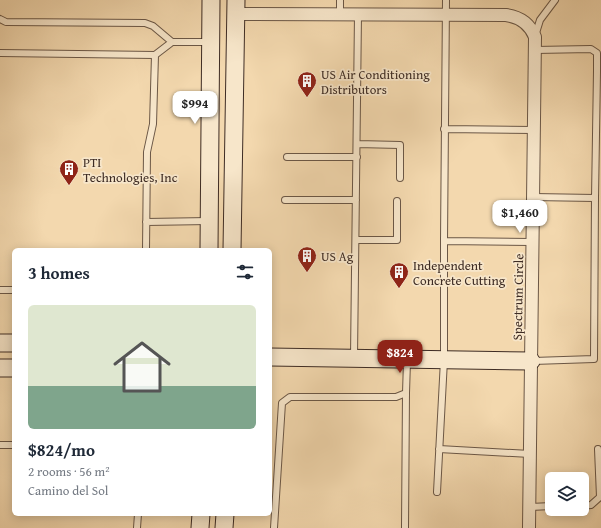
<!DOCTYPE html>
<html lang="en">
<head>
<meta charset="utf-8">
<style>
	body { margin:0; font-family:"Gentium Book Plus",serif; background:#f2f2f3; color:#1f2937; height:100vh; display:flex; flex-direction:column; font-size:15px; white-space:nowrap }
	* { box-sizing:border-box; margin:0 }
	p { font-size:13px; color:#747a83 }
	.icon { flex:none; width:22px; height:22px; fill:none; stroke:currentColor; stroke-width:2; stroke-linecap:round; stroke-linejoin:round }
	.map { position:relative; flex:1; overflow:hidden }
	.drawer { position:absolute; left:12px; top:248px; width:260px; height:268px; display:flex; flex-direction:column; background:#fff; border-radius:6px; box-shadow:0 2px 10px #0003 }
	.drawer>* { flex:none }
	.buttons { position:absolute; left:545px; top:472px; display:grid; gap:8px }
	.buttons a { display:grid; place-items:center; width:44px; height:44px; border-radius:6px; background:#fff; box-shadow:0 2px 10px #0003; font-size:20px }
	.price { position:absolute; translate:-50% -34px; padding:0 9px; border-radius:8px; background:#fff; color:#222; font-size:13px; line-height:26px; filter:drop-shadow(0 1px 2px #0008) }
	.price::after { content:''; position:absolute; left:50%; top:24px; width:12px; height:9px; margin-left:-6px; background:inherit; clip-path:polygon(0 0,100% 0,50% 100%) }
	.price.on { background:#8f2418; color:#fff }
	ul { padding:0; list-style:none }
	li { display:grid; align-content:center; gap:8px; height:212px; padding:0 16px }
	li span { display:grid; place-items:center; height:124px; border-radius:6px; color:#555 }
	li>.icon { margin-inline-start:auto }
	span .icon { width:72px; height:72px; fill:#fffc; stroke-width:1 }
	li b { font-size:17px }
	h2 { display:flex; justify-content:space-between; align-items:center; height:48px; padding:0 16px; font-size:17px }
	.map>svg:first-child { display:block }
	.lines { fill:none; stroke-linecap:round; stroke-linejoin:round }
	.lane-casing { stroke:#6b5746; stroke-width:8 }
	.street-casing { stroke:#6b5746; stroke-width:14 }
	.secondary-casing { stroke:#3e2c24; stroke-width:19 }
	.lane { stroke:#f7e6ca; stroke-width:6 }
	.street { stroke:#f7e6ca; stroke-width:12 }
	.secondary { stroke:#f7e6ca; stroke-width:17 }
	.labels { text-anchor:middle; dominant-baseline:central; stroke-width:3.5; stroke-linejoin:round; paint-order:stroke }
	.poi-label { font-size:13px; fill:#3e2c24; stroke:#f7e6ca; text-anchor:start }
	.street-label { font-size:13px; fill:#3e2c24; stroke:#f7e6ca }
</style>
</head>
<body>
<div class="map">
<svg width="601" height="528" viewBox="0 0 601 528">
	<rect width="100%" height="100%" fill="#f3d8ae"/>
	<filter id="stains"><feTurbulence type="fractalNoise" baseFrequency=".005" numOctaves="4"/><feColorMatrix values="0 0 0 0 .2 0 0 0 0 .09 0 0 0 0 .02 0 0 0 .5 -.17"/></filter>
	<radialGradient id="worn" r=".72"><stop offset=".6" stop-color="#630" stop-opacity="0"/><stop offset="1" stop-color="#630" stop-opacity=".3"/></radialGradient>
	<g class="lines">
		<defs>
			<path id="lane" d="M340,0V14
				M0,19L6,22L145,23L153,26L172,42
				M535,36L540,20L555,0
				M0,53L155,55L172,42H210
				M444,129L534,130
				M357,144L400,145V178
				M287,157H357
				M533,197L595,198L597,71V53L591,49L535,50
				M285,200H356
				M146,222L209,221
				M356,240H397V201
				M444,241L446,0
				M146,250L147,152L153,124L155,55
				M0,290H14
				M354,357L358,14
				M533,361L594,359L595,198
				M0,445H14
				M439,449L530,454
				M437,492L444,360V241L532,242
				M582,506L591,505L600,497L598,449
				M530,507L552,506
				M137,528L138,514
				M274,528L282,403L290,397H396L406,393L407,361
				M405,528L406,393"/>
			<path id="street" d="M236,14L506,15C520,17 530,24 535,37L529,528"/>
			<path id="secondary" d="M209,250L211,0
				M232,250L236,0
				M0,343H14
				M270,357L531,361
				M0,368H14
				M200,528L201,514
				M224,528L225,514"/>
		</defs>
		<!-- lane casing -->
		<use href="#lane" class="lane-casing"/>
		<!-- street casing -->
		<use href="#street" class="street-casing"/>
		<!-- secondary casing -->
		<use href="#secondary" class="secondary-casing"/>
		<!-- lane -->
		<use href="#lane" class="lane"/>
		<!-- street -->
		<use href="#street" class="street"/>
		<!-- secondary -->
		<use href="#secondary" class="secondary"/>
	</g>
	<!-- icons -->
	<defs>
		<symbol id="building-pin" viewBox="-11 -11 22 30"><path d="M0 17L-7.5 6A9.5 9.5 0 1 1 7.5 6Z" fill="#8f2418" stroke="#f7e6ca"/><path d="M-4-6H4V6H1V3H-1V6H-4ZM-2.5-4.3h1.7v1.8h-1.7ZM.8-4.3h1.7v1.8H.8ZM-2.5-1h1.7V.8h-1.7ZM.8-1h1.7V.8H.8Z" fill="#fff"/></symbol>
	</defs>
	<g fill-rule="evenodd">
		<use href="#building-pin" x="296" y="70" width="22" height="30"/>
		<use href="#building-pin" x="58" y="158" width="22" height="30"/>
		<use href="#building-pin" x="296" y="245" width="22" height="30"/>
		<use href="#building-pin" x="388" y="261" width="22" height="30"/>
	</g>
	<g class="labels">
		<!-- poi labels -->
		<g class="poi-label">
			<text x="321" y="74">US Air Conditioning<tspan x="321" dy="15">Distributors</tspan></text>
			<text x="83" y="162">PTI<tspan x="83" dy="15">Technologies, Inc</tspan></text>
			<text x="321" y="256">US Ag</text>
			<text x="413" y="265">Independent<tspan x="413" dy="15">Concrete Cutting</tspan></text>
		</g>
		<!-- street labels -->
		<g class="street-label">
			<text transform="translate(518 297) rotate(-89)">Spectrum Circle</text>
		</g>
	</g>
	<rect width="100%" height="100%" filter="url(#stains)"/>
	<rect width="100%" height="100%" fill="url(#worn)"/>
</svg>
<div class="buttons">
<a><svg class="icon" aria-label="layers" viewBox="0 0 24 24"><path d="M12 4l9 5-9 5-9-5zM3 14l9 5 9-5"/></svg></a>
</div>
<b class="price" style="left:195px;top:125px">$994</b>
<b class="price" style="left:520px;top:234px">$1,460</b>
<b class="price on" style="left:400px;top:374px">$824</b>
<section class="drawer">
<h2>3 homes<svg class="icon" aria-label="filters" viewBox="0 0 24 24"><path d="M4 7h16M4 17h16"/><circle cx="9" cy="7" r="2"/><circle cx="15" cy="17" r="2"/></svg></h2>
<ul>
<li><span style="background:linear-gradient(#dfe7d0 65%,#7fa58c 0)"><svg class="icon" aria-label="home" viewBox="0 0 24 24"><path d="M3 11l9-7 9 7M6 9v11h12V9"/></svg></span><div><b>$824/mo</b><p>2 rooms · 56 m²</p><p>Camino del Sol</p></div></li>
</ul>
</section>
</div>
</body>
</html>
